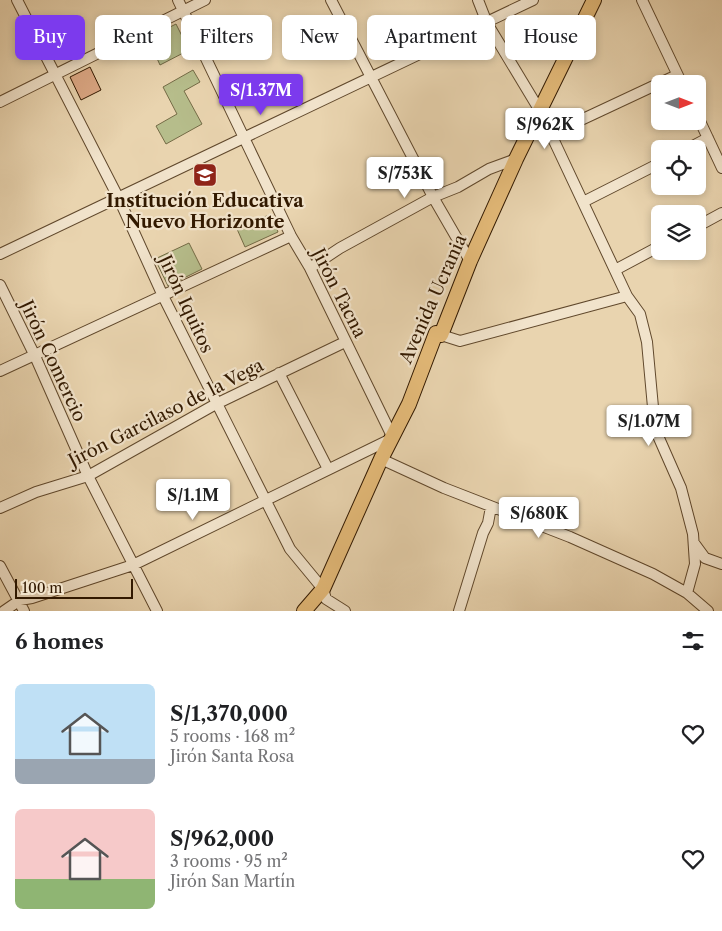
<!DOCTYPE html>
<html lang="en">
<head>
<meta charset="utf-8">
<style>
	body { margin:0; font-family:"Libre Caslon Text",serif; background:#f2f2f2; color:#202124; height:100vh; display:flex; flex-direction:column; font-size:19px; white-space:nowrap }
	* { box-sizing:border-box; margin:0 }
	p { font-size:16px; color:#757577 }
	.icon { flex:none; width:28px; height:28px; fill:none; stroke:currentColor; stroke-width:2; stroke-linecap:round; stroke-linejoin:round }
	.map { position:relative; height:611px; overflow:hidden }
	.panel { display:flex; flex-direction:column; background:#fff; flex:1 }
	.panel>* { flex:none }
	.banner { position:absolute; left:15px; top:15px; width:692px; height:45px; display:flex; gap:10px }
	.needle { width:32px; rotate:90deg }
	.buttons { position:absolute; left:651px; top:75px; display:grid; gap:10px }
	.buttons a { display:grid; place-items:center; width:55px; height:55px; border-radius:8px; background:#fff; box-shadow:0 2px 8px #0003; font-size:25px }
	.scale { position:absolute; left:15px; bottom:12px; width:118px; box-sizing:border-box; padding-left:5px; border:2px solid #321900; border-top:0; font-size:14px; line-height:18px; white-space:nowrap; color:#321900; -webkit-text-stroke:4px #f1e3cb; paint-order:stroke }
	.price { position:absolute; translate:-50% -42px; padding:0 11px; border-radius:5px; background:#fff; color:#222; font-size:16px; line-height:32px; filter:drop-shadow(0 1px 2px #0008) }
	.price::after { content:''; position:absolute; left:50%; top:30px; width:15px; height:11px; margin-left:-8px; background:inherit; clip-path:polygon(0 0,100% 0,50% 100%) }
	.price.active { background:#7c3aed; color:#fff }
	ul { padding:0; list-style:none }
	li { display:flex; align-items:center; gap:15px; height:125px; padding:0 15px }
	li span { display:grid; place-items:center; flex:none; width:140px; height:100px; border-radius:8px; color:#555 }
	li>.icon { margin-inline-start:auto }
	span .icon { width:60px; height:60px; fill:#fffc; stroke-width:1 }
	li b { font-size:21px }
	h2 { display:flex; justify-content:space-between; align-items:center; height:60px; padding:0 15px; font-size:21px }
	.chip { padding:0 18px; border-radius:8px; background:#fff; box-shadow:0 2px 8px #0003; font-size:18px; line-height:45px }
	.chip.active { background:#7c3aed; color:#fff }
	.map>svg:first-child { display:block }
	.green { fill:#b6bd8b; stroke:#746b46 }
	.building { fill:#dda986; stroke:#321900 }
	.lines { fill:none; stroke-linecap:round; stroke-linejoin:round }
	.minor-casing { stroke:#60482c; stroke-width:12 }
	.major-casing { stroke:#321900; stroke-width:16 }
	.minor { stroke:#f1e3cb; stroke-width:10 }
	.major { stroke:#e4ba78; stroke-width:14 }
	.labels { text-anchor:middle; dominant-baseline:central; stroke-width:4.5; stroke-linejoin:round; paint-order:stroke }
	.poi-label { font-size:18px; font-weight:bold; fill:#321900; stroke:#f1e3cb }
	.street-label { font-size:18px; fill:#321900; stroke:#f1e3cb }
</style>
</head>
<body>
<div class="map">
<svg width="722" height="611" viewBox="0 0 722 611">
	<rect width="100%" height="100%" fill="#e9d4af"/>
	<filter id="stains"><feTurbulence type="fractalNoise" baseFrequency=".004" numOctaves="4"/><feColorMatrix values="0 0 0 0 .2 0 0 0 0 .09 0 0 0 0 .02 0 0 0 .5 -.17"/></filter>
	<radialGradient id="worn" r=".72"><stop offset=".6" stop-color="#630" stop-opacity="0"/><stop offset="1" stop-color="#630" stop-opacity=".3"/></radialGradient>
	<!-- green -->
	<path class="green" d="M176,24L189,50L160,65L155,54L151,56L144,40Z
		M193,70L200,82L184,91L202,124L166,144L156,126L177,114L163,87Z
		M271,214L278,232L245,247L237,229Z
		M189,243L202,269L168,286L155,259Z"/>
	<!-- building -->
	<path class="building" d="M90,67L101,90L81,100L70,77Z"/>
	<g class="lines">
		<defs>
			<path id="minor" d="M17,0L119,199L163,296L290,549L323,589L326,599L345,611
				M331,0L433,197L470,261
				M478,0L487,23L540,111L627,296L640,314L647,342L655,429L681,488L693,534L695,564L687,593
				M642,0L682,84
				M0,102L205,0
				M698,117L722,168
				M551,134L677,75
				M687,149L708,138
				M583,202L660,163
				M698,226L722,213
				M0,254L533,0
				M310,268L340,248L433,197L458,187L489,169L516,159
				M615,270L660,246
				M0,285L35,356L88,476L157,611
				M441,335L460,341L627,296
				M0,371L291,236
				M279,373L328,469
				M381,459L444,488L570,537L653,574L687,593L708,611
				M0,508L36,492L88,476L216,404L345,342
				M694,543L705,558L722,564
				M0,566L24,611
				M4,611L20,600L32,598L133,565L393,438L310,268L291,236L178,0
				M459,611L483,533L488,523L491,507"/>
			<path id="major" d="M304,611L323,589L381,459L409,404L436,333L441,335L470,261L516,159L594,0"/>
		</defs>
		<!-- minor casing -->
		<use href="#minor" class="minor-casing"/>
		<!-- major casing -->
		<use href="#major" class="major-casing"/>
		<!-- minor -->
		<use href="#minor" class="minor"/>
		<!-- major -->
		<use href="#major" class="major"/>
	</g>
	<!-- icons -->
	<defs>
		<symbol id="school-square" viewBox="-11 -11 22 22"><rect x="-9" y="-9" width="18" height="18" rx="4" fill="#8f2418" stroke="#f1e3cb"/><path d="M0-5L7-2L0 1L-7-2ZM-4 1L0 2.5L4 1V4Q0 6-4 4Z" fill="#fff"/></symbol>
	</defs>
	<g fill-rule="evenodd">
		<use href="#school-square" x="191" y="161" width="28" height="28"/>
	</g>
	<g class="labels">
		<!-- poi labels -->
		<g class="poi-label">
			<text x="205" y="201">Institución Educativa<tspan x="205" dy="21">Nuevo Horizonte</tspan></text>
		</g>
		<!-- street labels -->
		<g class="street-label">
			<text transform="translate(339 293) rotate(63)">Jirón Tacna</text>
			<text transform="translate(433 299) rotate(-66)">Avenida Ucrania</text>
			<text transform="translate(186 304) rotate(65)">Jirón Iquitos</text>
			<text transform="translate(53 361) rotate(65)">Jirón Comercio</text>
			<text transform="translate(166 413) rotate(-27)">Jirón Garcilaso de la Vega</text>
		</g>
	</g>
	<rect width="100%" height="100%" filter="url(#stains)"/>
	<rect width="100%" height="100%" fill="url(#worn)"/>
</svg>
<div class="buttons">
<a><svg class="needle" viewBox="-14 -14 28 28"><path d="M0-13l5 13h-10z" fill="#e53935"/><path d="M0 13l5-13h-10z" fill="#757577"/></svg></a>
<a><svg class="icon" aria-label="locate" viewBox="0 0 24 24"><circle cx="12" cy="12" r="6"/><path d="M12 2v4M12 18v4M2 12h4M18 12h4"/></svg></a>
<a><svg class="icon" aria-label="layers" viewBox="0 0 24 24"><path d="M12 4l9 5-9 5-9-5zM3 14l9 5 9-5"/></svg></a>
</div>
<div class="scale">100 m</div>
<b class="price active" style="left:261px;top:116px">S/1.37M</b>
<b class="price" style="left:545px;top:150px">S/962K</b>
<b class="price" style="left:405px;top:199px">S/753K</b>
<b class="price" style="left:649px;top:447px">S/1.07M</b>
<b class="price" style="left:193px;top:521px">S/1.1M</b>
<b class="price" style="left:539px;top:539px">S/680K</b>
<div class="banner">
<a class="chip active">Buy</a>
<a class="chip">Rent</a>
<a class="chip">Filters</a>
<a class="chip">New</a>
<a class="chip">Apartment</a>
<a class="chip">House</a>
</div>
</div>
<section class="panel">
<h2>6 homes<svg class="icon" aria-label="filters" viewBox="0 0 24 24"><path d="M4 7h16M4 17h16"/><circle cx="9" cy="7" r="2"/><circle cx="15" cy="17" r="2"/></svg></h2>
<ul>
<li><span style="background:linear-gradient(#bfe0f5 75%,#9aa5b1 0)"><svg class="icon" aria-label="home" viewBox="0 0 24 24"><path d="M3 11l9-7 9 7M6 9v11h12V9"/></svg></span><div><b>S/1,370,000</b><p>5 rooms · 168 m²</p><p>Jirón Santa Rosa</p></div><svg class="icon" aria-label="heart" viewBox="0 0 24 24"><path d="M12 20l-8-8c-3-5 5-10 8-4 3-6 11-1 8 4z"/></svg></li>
<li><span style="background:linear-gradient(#f6c9c9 70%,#8fb573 0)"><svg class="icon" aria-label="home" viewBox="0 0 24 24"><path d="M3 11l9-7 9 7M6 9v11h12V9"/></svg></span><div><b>S/962,000</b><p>3 rooms · 95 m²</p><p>Jirón San Martín</p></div><svg class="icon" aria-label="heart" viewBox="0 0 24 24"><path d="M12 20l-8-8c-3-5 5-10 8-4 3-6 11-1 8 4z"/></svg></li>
</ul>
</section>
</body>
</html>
